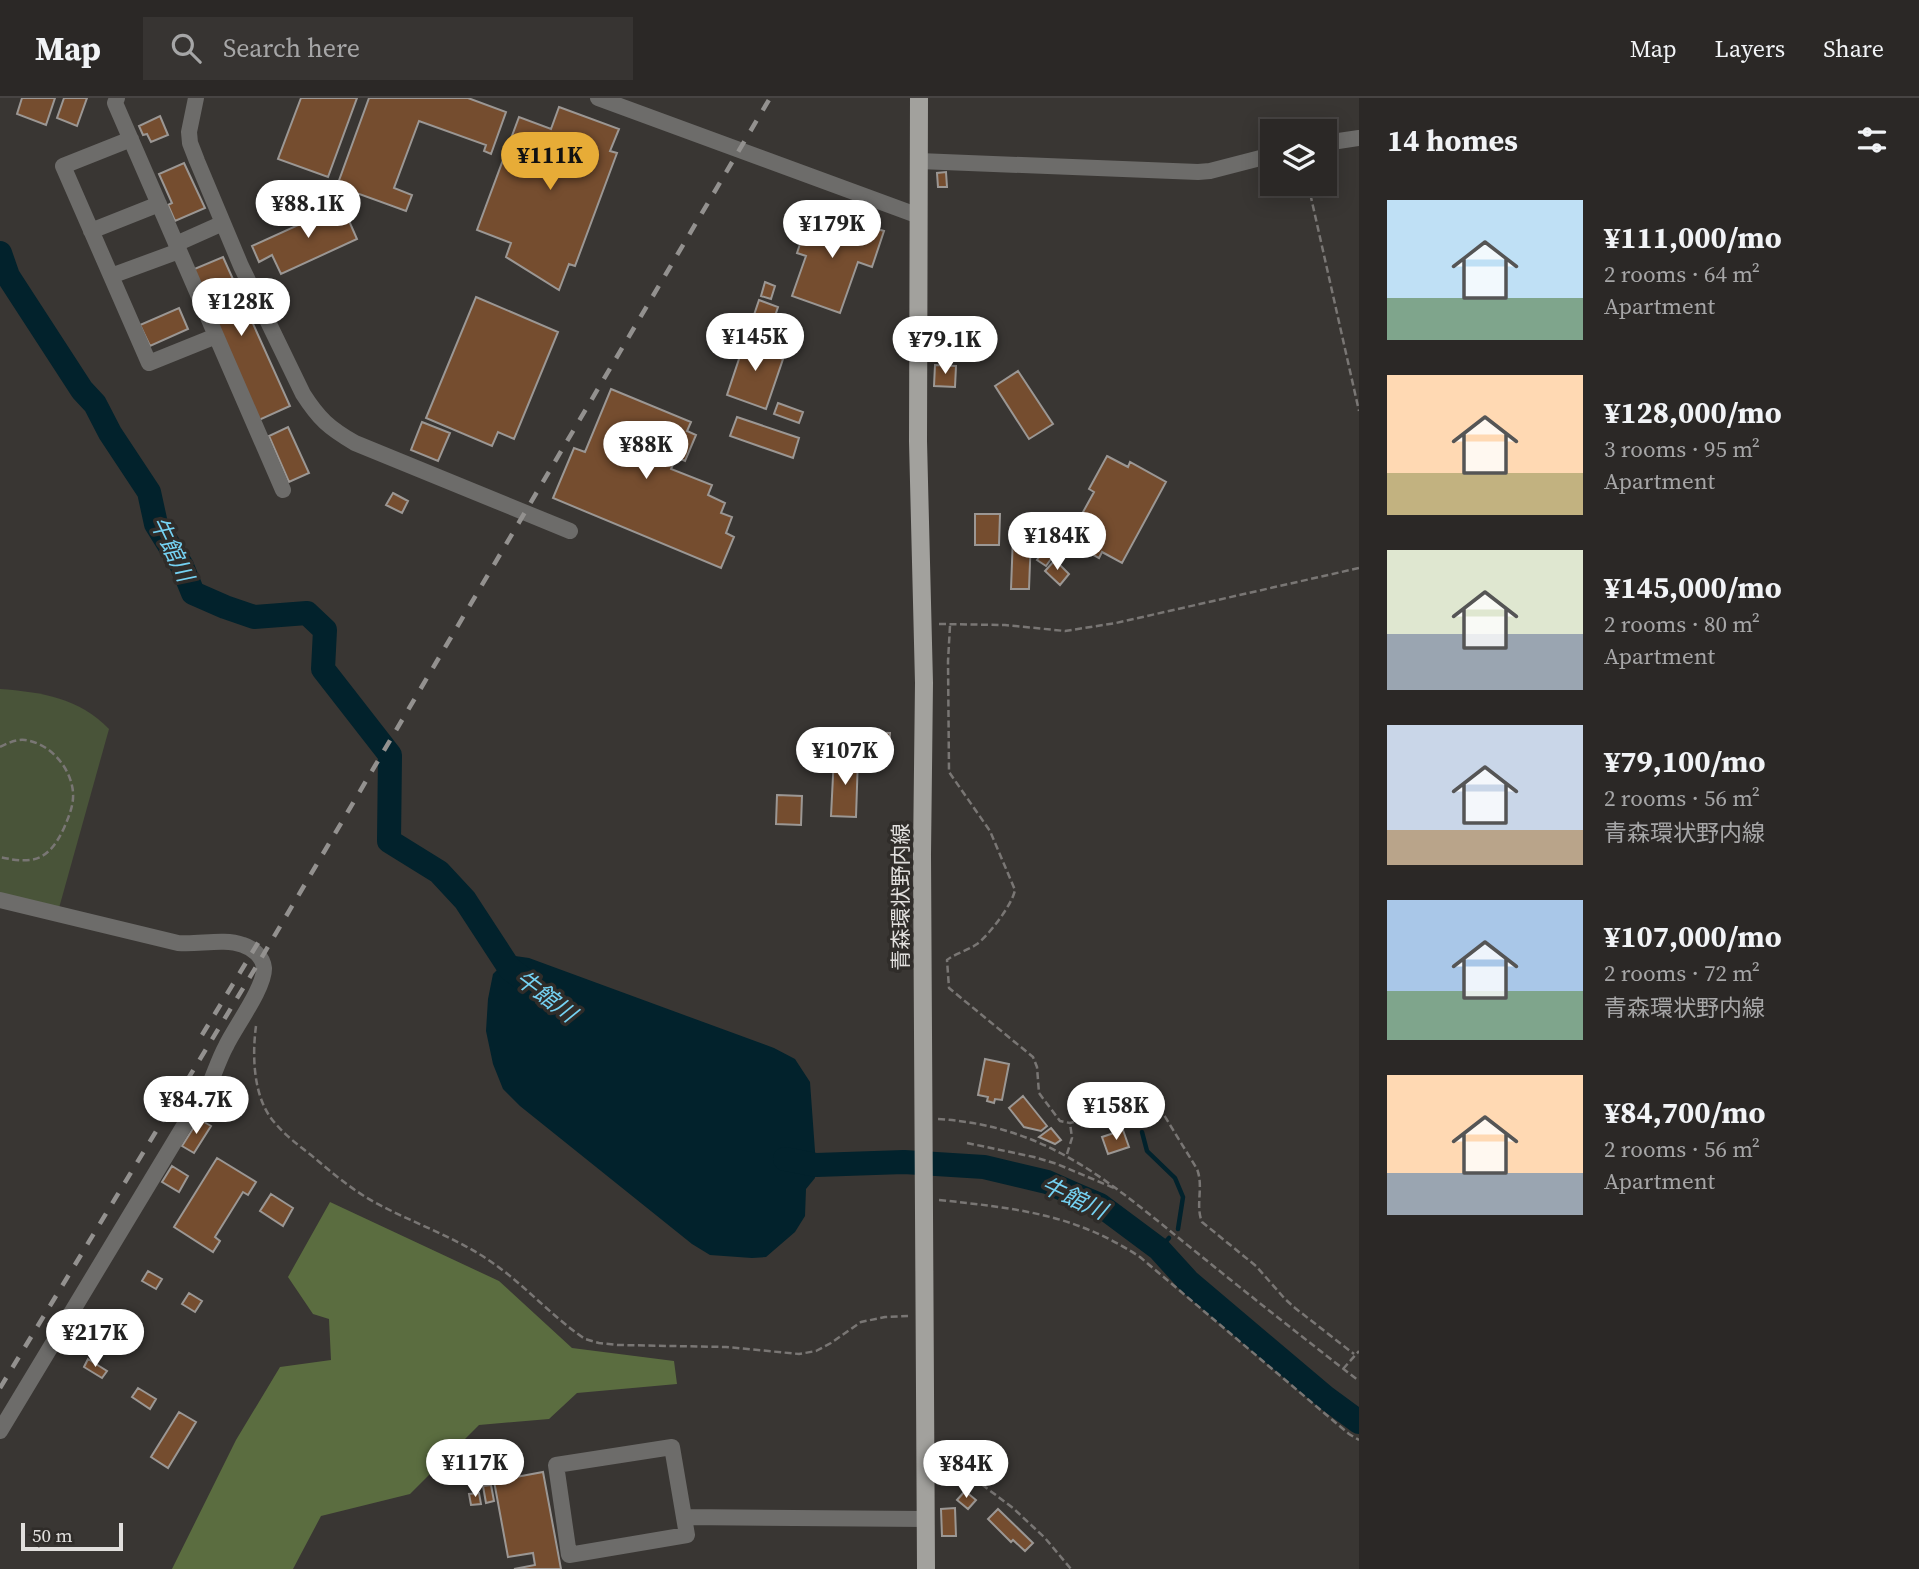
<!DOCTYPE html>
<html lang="en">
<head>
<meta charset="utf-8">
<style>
	body { margin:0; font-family:"Source Serif 4","Noto Sans JP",serif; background:#373432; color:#f1f3f6; height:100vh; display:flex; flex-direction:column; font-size:26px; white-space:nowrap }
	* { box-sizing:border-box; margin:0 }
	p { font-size:23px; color:#a6a6a7 }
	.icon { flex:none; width:38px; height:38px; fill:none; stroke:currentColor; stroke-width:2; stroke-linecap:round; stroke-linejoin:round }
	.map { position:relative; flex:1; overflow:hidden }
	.sheet { display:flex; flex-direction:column; background:#2b2826; width:560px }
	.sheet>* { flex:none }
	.fabs { position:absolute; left:1260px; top:21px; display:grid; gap:14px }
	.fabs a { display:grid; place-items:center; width:77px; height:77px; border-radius:0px; background:#2b2826; box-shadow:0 4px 18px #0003,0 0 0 2px #474443; font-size:35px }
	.scale { position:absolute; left:21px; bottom:18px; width:102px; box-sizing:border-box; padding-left:7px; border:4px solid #e1dfdd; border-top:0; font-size:19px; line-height:24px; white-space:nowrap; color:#e1dfdd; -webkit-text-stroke:5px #2f2c29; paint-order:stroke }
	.price { position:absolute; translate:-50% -60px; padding:0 16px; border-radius:24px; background:#fff; color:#222; font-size:23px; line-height:46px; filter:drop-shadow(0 2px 4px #0008) }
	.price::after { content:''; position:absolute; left:50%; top:42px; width:21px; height:16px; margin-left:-10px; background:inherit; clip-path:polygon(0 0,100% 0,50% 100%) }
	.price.on { background:#e7ac37; color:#111 }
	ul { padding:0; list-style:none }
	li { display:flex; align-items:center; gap:21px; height:175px; padding:0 28px }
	li span { display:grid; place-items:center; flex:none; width:196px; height:140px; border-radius:0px; color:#555 }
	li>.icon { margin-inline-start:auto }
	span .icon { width:84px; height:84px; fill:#fffc; stroke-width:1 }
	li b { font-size:30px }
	h2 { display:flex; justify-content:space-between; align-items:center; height:84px; padding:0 28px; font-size:30px }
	header { display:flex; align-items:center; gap:42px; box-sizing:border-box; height:98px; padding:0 35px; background:#2b2826; border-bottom:2px solid #474443 }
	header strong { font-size:33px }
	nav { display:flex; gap:38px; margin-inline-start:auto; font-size:24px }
	.search { width:490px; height:63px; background:#373432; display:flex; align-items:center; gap:18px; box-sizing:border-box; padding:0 24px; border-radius:0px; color:#a6a6a7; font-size:26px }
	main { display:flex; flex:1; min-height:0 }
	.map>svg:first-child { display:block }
	.green { fill:#495439 }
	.forest { fill:#5b6d40 }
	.water { fill:#02222c }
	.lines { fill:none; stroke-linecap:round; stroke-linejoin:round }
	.stream { stroke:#02222c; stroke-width:4.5 }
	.river { stroke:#02222c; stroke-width:24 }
	.building { fill:#754d2f; stroke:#9b9794; stroke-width:2 }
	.path { stroke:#797674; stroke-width:2.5; stroke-dasharray:7 3.5; stroke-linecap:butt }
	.minor { stroke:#6d6c6a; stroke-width:16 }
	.major { stroke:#a2a19d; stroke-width:18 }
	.rail { stroke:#93918f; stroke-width:4.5; stroke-dasharray:12 12; stroke-linecap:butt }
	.labels { text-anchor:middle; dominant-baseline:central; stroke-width:7; stroke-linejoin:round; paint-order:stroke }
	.street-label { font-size:21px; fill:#e1dfdd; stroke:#2f2c29 }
	.water-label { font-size:23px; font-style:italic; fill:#75d2f3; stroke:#2f2c29 }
</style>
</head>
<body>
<header>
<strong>Map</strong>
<div class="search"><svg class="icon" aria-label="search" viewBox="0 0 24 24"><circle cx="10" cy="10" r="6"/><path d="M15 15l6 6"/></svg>Search here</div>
<nav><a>Map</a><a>Layers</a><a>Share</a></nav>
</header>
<main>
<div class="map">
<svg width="1359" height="1471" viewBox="0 0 1359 1471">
	<rect width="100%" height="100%" fill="#393633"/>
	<!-- green -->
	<path class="green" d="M0,591C41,594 79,600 109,631L59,810L0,795Z"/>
	<!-- forest -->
	<path class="forest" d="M330,1104L499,1183L572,1250L674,1263L677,1286L577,1295L549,1321L479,1327L410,1396L321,1418L293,1471H172L236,1342L280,1269L331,1262L329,1221L313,1216L288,1179Z"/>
	<!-- water -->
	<path class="water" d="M515,858L529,860L774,950L795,961L810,984L816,1067L815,1080L806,1091L805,1118L795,1134L766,1159L752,1160L710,1157L692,1146L520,1008L503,991L493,966L486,933L488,901L493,876L505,864Z"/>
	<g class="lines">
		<!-- stream -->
		<path class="stream" d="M1142,1034L1147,1053L1175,1080L1183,1099L1178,1131
			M1159,1151L1169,1140"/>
		<!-- river -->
		<path class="river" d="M0,155L8,178L19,195L82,292L95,306L110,335L149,394L156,426L182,468L193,495L225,509L254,519L307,515L325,532L323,571L390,657L389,743L439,774L465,802L510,871L529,885
			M785,1061L816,1067L904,1064L984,1069L1047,1084L1074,1096L1100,1107L1159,1151L1189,1184L1325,1299L1359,1324"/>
	</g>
	<!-- building -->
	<path class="building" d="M22,0H55L46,27L17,16Z
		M64,0H87L77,28L57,20Z
		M301,0H357L328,79L278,61Z
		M369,0H468L506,14L491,56L484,53L486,47L419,23L394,90L412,97L406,113L337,88Z
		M559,9L619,31L610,53L617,55L575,168L569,166L559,192L506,159L511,145L477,132L519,19L551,31Z
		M160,18L168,37L151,44L147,36L143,37L139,28Z
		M184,65L205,110L175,123L168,107L172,105L159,76Z
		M946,74L947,89H938L937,75Z
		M342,107L357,141L281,176L272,157L259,164L252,148Z
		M817,110L829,114L827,122L865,135L867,128L884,133L872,169L858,164L840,215L792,198L806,158L797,155L810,116L814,117Z
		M223,159L290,308L259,322L192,172Z
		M765,184L775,188L771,201L761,198Z
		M476,199L558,234L514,341L498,334L492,348L426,320Z
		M759,202L778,209L768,239L749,232Z
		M179,210L188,231L150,248L140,227Z
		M748,234L769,241L764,254L783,261L766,311L727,297Z
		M935,267L956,268L955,289L934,288Z
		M1018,273L1053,326L1029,341L995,288Z
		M611,291L691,324L687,333L696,337L685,363L676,359L671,371L712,387L708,397L725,405L721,415L732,419L726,435L734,439L721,470L553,400L574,350L585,354Z
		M778,305L803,314L799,325L774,316Z
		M737,319L799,340L793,360L730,338Z
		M422,324L450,335L438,363L411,352Z
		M288,329L309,375L289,384L269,338Z
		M1107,358L1128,369L1130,364L1166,384L1122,465L1102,454L1099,460L1083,451L1086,445L1071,436L1094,394L1089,391Z
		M393,395L408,403L402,415L386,407Z
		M975,416H1000L999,447H975Z
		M1013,438H1031L1029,491H1011Z
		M1047,448L1056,454L1046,468L1037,462Z
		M1055,462L1069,476L1060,487L1045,473Z
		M860,634L890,635L889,651L859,650Z
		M834,658L858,659L856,719L831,718Z
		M777,697L802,698L801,727L776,726Z
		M985,961L1009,966L1002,1002L995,1001L994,1005L987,1003L988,999L978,997Z
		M1023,998L1047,1028L1041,1033L1024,1029L1009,1010Z
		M199,1021L211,1028L194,1055L182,1048Z
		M1051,1030L1061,1042L1055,1046L1039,1039Z
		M1123,1032L1129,1049L1108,1056L1102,1039Z
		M217,1060L256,1084L248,1097L243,1094L215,1139L220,1143L213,1154L174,1129Z
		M172,1068L188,1078L179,1094L162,1084Z
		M271,1096L293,1110L283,1128L260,1113Z
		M148,1173L162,1181L156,1191L142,1183Z
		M189,1195L202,1203L195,1214L182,1206Z
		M88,1261L107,1273L102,1280L84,1269Z
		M138,1290L156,1301L150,1311L132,1299Z
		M179,1314L196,1324L168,1370L151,1359Z
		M543,1374L561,1471H514L535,1467L533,1455L508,1459L494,1383Z
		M491,1387L494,1403L486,1405L483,1388Z
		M965,1393L976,1402L968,1411L957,1402Z
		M479,1395L481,1406L471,1407L469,1396Z
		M955,1410L956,1438H942L941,1411Z
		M998,1411L1033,1445L1025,1453L1013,1442L1011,1444L988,1421Z"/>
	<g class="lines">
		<!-- path -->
		<path class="path" d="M1308,86L1359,313
			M939,526L1005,527L1065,533L1116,525L1359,470
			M950,528L948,563L949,674L990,733L1015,792C1012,807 989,837 977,846C967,853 956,855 947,862L949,890L1033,959L1037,969L1039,995L1060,1023L1070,1025L1145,1005L1158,1010L1164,1017L1197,1071C1204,1089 1195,1107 1202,1124L1256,1168L1285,1201L1295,1210L1354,1256
			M0,649C8,645 16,641 25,642C50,645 71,670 73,694C74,707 69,718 64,730C49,762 34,767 0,759
			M256,928C252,958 253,1001 275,1025C285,1037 298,1047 311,1057C331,1074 352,1092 376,1105C413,1125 455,1139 490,1163C524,1186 551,1218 585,1241L599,1245L618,1247L726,1249L799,1256L816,1253L831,1245L861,1224L885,1219L908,1218
			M938,1021C1053,1028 1116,1090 1201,1158C1253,1200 1306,1242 1359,1283
			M967,1045L1034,1059L1057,1066L1114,1090
			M1067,1056L1072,1040L1070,1025
			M939,1102C1015,1110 1075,1116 1140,1159L1349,1336L1359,1342
			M1343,1271L1359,1253
			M940,1355L1013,1410L1045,1440L1071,1471"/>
		<!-- minor -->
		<path class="minor" d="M117,0L115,5L283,392
			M196,0L189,34L190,45L197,63L241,168L303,296C319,321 329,330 355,345L570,433
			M598,0L919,118
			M131,41L63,68L149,265L216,238
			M1325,45L1359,40
			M919,63L1198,74L1210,73L1272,57
			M91,133L159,106
			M176,146L223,125
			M111,178L179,153
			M0,802L178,845C199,847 223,840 243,847C253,850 263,859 264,870C265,889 235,929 226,948C220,959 216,971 211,983L0,1333
			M672,1349L687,1437L569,1457L556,1367Z
			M684,1419L926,1421"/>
		<!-- major -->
		<path class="major" d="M919,0L918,343L924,585L922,757L926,1471"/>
		<!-- rail -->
		<path class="rail" d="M202,937L264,835
			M0,1290L256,869L770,0"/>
	</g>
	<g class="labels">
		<!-- street labels -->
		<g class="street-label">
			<text transform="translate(900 799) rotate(-90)">青森環状野内線</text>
		</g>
		<!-- water labels -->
		<g class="water-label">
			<text transform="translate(172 451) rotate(64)">牛館川</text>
			<text transform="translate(546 898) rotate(37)">牛館川</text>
			<text transform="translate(1074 1100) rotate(25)">牛館川</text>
		</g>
	</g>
</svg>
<div class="fabs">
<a><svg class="icon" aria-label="layers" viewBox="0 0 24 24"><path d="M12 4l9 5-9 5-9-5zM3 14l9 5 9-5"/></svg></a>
</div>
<div class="scale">50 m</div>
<b class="price on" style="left:550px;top:94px">¥111K</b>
<b class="price" style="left:308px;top:142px">¥88.1K</b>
<b class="price" style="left:832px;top:162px">¥179K</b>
<b class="price" style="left:241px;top:240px">¥128K</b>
<b class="price" style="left:755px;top:275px">¥145K</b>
<b class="price" style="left:945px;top:278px">¥79.1K</b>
<b class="price" style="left:646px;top:383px">¥88K</b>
<b class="price" style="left:1057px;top:474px">¥184K</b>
<b class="price" style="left:845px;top:689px">¥107K</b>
<b class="price" style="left:196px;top:1038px">¥84.7K</b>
<b class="price" style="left:1116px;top:1044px">¥158K</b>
<b class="price" style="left:95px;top:1271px">¥217K</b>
<b class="price" style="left:475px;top:1401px">¥117K</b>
<b class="price" style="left:966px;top:1402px">¥84K</b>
</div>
<section class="sheet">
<h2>14 homes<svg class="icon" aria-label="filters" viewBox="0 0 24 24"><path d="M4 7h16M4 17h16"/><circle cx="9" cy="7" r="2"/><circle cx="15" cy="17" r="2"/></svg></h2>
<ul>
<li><span style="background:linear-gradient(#bfe0f5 70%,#7fa58c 0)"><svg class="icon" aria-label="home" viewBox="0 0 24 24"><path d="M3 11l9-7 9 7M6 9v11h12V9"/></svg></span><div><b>¥111,000/mo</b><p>2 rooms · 64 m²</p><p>Apartment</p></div></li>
<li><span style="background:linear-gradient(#ffd9b3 70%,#c2b280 0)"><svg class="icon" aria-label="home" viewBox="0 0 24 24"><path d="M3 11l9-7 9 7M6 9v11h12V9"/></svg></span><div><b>¥128,000/mo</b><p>3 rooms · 95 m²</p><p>Apartment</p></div></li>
<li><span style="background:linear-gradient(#dfe7d0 60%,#9aa5b1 0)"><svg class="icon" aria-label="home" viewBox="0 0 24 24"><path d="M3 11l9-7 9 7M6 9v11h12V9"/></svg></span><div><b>¥145,000/mo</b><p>2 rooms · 80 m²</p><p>Apartment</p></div></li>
<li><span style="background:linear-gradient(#c9d6e8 75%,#b9a48a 0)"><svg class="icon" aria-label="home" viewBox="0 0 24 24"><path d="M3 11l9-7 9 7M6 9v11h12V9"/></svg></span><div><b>¥79,100/mo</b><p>2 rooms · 56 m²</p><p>青森環状野内線</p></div></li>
<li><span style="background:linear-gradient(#a9c7e8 65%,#7fa58c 0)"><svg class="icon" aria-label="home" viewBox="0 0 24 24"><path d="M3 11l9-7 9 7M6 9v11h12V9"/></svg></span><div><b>¥107,000/mo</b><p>2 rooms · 72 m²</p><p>青森環状野内線</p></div></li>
<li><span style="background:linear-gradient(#ffd9b3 70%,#9aa5b1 0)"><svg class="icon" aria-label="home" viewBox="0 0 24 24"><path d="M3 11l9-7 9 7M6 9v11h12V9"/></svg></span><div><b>¥84,700/mo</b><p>2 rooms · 56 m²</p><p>Apartment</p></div></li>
</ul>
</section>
</main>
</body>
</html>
